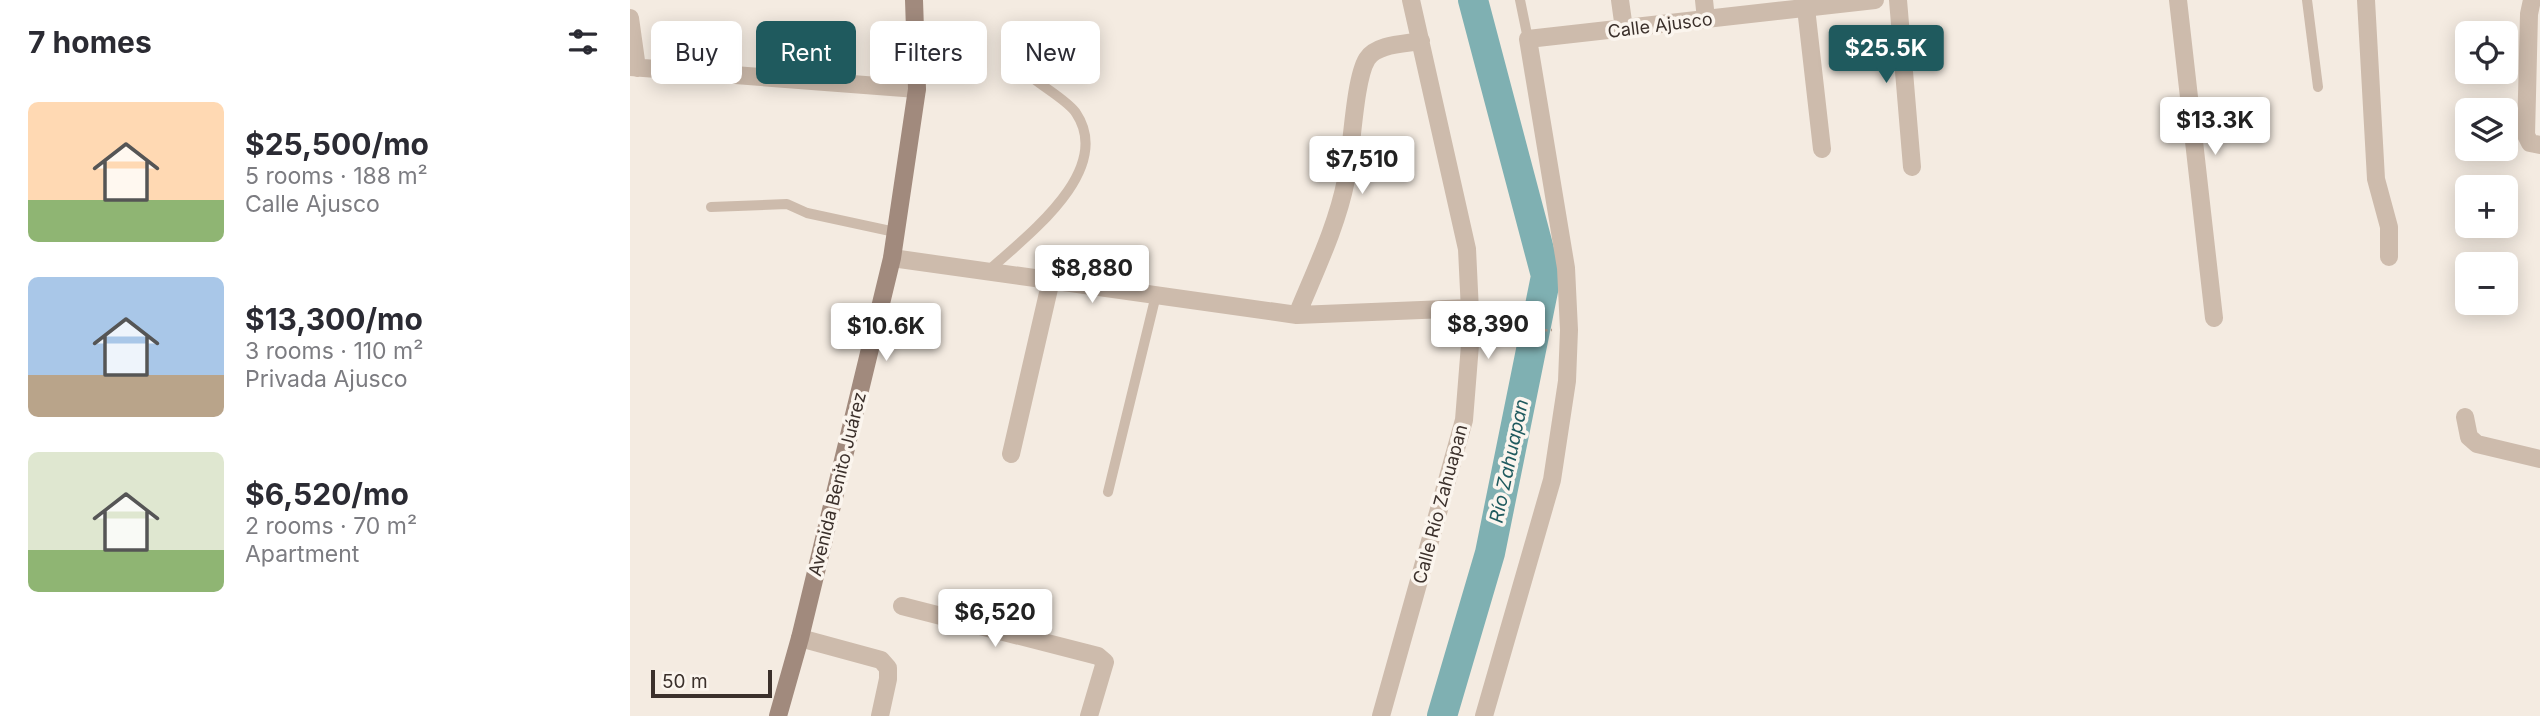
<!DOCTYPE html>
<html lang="en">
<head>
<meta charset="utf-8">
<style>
	body { margin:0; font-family:Inter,sans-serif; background:#f7f7f7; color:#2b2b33; height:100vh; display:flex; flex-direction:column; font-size:26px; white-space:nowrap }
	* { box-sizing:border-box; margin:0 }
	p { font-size:23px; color:#7c7c81 }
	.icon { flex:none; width:38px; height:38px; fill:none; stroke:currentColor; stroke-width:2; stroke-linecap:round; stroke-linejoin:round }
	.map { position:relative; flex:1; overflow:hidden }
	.drawer { display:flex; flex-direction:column; background:#fff; width:630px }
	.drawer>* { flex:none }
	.banner { position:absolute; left:21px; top:21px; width:665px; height:63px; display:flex; gap:14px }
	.controls { position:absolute; left:1825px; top:21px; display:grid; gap:14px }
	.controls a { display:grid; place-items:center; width:63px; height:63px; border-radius:10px; background:#fff; box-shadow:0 4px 18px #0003; font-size:35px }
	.scale { position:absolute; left:21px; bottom:18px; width:121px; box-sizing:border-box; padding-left:7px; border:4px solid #3b302b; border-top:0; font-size:19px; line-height:24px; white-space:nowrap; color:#3b302b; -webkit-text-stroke:5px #fbf5ee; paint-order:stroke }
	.price { position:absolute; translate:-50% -60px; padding:0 16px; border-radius:7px; background:#fff; color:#222; font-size:23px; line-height:46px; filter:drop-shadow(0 2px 4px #0008) }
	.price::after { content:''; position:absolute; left:50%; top:42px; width:21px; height:16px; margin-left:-10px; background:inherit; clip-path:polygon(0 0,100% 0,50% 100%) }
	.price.current { background:#1f5a5e; color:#fff }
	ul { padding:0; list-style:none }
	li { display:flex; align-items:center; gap:21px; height:175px; padding:0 28px }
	li span { display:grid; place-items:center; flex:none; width:196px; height:140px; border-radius:10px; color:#555 }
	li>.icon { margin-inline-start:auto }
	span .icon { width:84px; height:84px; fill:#fffc; stroke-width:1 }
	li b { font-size:30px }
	h2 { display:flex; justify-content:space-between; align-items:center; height:84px; padding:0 28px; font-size:30px }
	.tag { padding:0 24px; border-radius:10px; background:#fff; box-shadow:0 4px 18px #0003; font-size:24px; line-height:63px }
	.tag.current { background:#1f5a5e; color:#fff }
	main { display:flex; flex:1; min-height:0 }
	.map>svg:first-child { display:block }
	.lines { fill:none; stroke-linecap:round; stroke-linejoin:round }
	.river { stroke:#7fb0b2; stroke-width:30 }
	.path { stroke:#b9a596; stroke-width:2.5; stroke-dasharray:3.5 3.5; stroke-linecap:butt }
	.service { stroke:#cdbbac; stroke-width:10 }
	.minor { stroke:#cdbbac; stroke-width:18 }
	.secondary { stroke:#a18a7d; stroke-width:18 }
	.labels { text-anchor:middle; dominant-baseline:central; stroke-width:7; stroke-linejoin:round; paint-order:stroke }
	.street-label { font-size:18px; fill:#3b302b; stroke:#fbf5ee }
	.water-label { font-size:19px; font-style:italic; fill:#1f5a5e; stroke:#fbf5ee }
</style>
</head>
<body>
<main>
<section class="drawer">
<h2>7 homes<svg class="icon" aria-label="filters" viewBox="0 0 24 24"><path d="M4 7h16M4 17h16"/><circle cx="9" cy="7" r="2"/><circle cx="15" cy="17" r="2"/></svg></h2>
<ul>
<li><span style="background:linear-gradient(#ffd9b3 70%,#8fb573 0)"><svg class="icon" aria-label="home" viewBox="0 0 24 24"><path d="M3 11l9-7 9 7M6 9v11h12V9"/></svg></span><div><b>$25,500/mo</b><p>5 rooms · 188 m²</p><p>Calle Ajusco</p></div></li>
<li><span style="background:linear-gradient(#a9c7e8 70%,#b9a48a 0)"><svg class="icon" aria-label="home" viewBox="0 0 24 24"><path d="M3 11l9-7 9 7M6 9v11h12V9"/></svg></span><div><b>$13,300/mo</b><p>3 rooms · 110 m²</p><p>Privada Ajusco</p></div></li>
<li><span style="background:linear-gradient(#dfe7d0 70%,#8fb573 0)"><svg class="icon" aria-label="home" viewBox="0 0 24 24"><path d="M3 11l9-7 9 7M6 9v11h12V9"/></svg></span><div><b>$6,520/mo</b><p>2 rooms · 70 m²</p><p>Apartment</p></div></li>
</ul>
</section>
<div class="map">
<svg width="1910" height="716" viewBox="0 0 1910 716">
	<rect width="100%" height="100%" fill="#f4ebe1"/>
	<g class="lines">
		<!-- river -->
		<path class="river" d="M812,716L860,553L916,276L843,0"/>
		<!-- path -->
		<path class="path" d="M858,332L922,330"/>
		<!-- service -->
		<path class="service" d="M890,0L898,39
			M1677,0L1688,87
			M81,207L157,204L177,213L265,232
			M358,271C395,237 485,171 446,113C439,102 415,88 404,79
			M478,492L526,295"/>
		<!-- minor -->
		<path class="minor" d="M990,0L994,29
			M1074,0L1076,19
			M1268,0L1282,167
			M1548,0L1584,318
			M1736,0L1746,179L1759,227V257
			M1902,0L1899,14L1896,135L1900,143L1910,145
			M1176,8L1192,149
			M0,18L7,68
			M0,67L287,89
			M262,258L667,315L841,308
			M667,315C685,271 707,226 716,180C722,152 724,80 737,59C746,44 775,44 791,41
			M1835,417L1839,437L1847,444L1910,459
			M381,454L421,280
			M272,606L468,656L475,662L459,716
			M170,638L251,660L258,668V679L250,716
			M751,716L834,420L841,332L837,249L781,0
			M854,716L922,480L937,381L939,330L936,268L898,39L1245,0"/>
		<!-- secondary -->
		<path class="secondary" d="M148,716L170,638L262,258L287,89L284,0"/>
	</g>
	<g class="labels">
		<!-- street labels -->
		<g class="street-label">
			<text transform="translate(1030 25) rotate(-7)">Calle Ajusco</text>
			<text transform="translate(207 484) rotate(-76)">Avenida Benito Juárez</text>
			<text transform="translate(810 504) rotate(-75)">Calle Río Zahuapan</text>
		</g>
		<!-- water labels -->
		<g class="water-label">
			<text transform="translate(879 461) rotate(-78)">Río Zahuapan</text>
		</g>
	</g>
</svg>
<div class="controls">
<a><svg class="icon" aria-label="locate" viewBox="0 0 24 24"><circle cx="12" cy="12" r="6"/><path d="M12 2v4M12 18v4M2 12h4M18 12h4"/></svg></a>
<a><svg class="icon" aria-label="layers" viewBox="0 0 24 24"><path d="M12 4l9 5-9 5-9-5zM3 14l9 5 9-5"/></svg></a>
<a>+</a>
<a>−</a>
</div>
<div class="scale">50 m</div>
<b class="price current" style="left:1256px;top:85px">$25.5K</b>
<b class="price" style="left:1585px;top:157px">$13.3K</b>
<b class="price" style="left:732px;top:196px">$7,510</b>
<b class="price" style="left:462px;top:305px">$8,880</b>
<b class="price" style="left:858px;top:361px">$8,390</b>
<b class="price" style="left:256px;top:363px">$10.6K</b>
<b class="price" style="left:365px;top:649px">$6,520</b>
<div class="banner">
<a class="tag">Buy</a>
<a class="tag current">Rent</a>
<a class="tag">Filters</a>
<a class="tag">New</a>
</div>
</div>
</main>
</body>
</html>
